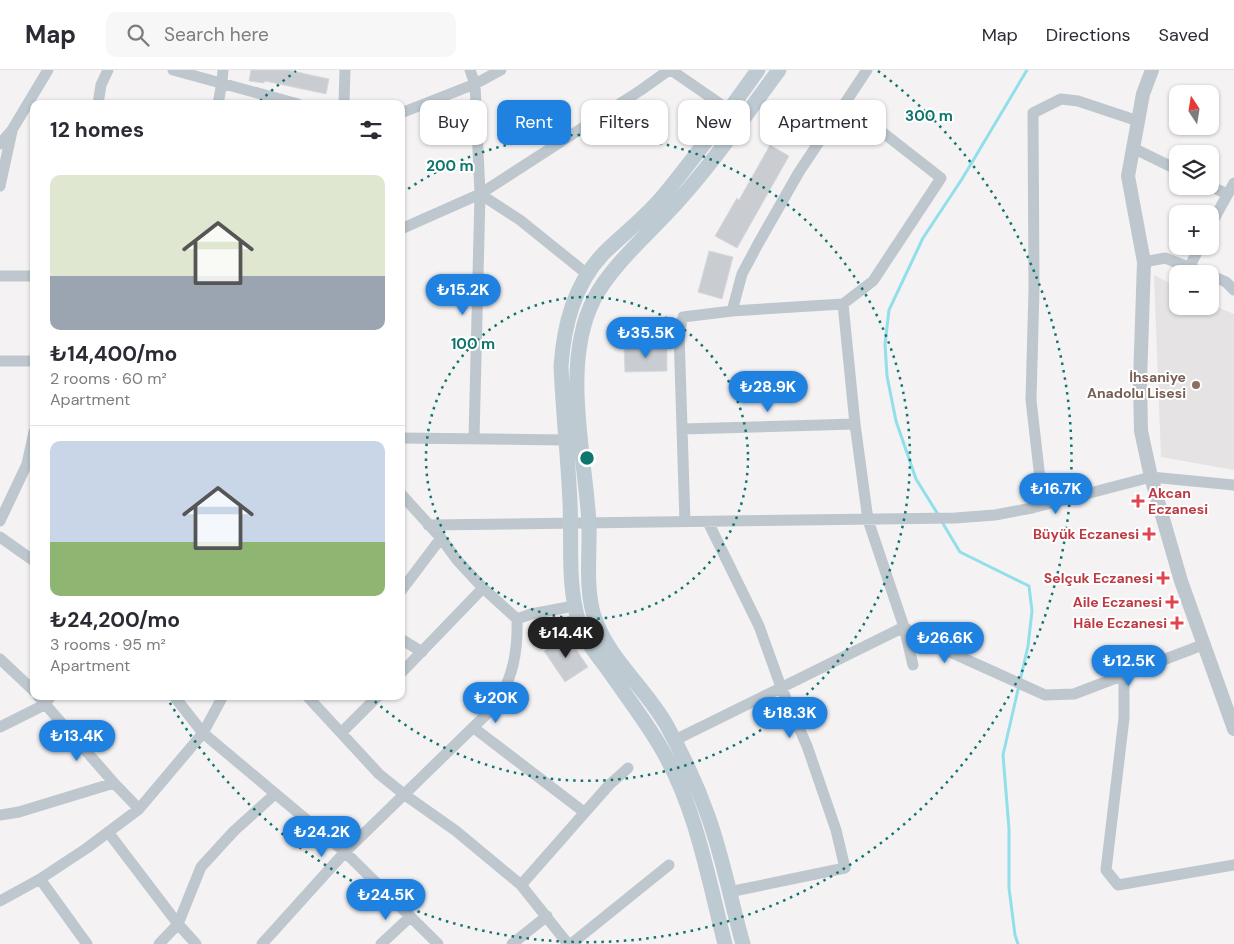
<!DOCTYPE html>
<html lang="en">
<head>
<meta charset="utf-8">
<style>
	body { margin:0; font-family:"DM Sans",sans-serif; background:#f7f7f7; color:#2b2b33; height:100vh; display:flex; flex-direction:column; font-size:19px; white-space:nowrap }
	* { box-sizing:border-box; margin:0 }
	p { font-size:16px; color:#7c7c81 }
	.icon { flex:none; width:28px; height:28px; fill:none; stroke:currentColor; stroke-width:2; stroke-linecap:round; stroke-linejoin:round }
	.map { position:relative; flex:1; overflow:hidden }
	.details { position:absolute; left:30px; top:30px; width:375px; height:600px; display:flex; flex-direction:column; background:#fff; border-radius:10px; box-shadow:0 1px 4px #0004 }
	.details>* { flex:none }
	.top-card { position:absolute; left:420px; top:30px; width:475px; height:45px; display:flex; gap:10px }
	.needle { width:32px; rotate:348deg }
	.fabs { position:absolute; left:1169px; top:15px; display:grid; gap:10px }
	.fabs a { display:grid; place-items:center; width:50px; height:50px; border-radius:10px; background:#fff; box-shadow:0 1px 4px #0004; font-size:25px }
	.price { position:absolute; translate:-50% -42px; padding:0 11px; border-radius:18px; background:#1f82e1; color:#fff; font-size:16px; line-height:32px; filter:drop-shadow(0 1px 2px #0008) }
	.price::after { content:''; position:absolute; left:50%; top:30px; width:15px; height:11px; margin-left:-8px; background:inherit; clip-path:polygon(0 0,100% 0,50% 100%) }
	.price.on { background:#222; color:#fff }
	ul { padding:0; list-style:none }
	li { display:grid; align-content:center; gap:10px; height:265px; padding:0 20px }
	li+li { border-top:1px solid #e1e1e2 }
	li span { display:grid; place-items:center; height:155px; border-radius:10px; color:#555 }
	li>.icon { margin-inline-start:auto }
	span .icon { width:90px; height:90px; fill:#fffc; stroke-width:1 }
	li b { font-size:21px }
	h2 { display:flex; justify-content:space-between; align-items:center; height:60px; padding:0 20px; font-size:21px }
	.pill { padding:0 18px; border-radius:10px; background:#fff; box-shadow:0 1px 4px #0004; font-size:18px; line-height:45px }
	.pill.on { background:#1f82e1; color:#fff }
	header { display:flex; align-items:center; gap:30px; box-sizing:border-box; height:70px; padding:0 25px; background:#fff; border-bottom:1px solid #e1e1e2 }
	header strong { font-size:24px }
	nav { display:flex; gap:28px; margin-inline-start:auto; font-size:18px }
	.search { width:350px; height:45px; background:#f7f7f7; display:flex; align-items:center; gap:12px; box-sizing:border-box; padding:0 18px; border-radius:10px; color:#7c7c81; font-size:19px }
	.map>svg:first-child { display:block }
	.education { fill:#e5e3e4 }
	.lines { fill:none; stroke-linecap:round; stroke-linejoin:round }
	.stream { stroke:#91dfeb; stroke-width:3 }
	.building { fill:#c9cdd1; stroke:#d6d9dd }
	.minor { stroke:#bec7ce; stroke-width:11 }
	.tertiary { stroke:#bec7ce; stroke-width:14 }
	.secondary { stroke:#becad2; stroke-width:15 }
	.ring { fill:none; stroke:#0f766e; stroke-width:2.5; stroke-dasharray:2.5 5 }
	.education-dot { fill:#8d6e63; stroke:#fff; stroke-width:2 }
	.health-dot { fill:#e0444e; stroke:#fff; stroke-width:2 }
	.labels { text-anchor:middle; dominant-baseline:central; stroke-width:4; stroke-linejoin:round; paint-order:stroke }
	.education-label { font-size:14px; font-weight:bold; fill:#785e54; stroke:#fff; text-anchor:end }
	.health-label { font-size:14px; font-weight:bold; fill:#be3a42; stroke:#fff; text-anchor:end }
	.centre { fill:#0f766e; stroke:#fff; stroke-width:2.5 }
	.ring-label { font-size:15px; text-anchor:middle; font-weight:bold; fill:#0f766e; stroke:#fff; stroke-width:4; stroke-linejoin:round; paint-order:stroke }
</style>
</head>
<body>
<header>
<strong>Map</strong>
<div class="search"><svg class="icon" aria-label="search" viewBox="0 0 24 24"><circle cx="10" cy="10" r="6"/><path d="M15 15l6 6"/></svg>Search here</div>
<nav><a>Map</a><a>Directions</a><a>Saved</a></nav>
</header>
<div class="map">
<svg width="1234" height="874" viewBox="0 0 1234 874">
	<rect width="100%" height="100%" fill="#f4f2f2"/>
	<!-- education -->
	<path class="education" d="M1154,205L1177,217L1178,236H1210V234L1234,244V400L1161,387Z"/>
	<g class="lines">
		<!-- stream -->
		<path class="stream" d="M939,446L916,409L896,351L887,306L885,274L889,240L923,168L962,109L1027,0
			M942,452L960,482L1029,516L1032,541L1028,576L1003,685L1009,759V818L1015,865L1018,874"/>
	</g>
	<!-- building -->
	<path class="building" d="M251,0H288L329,9L326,24L265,11L264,13L249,11Z
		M770,75L789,86L737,178L715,166L737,128L739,130Z
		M709,181L733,187L722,229L698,222Z
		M667,277V301L625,302L624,278Z
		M567,566L588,597L565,612L544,581Z"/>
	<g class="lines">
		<!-- minor -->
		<path class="minor" d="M173,0L298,34
			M470,0L475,14L480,124L520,150L587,204
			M671,0L729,40
			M98,34L101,15L108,0
			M218,34L222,12L223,0
			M344,34L345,0
			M401,43L475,14L501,0
			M0,74L12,60L48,0
			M1133,78L1178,100
			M0,116L12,61
			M1210,116L1227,124
			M1210,156L1234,113
			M401,159L480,124L641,20L669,0
			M1144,192L1165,188L1207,204
			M1190,196L1200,176
			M1210,205L1226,212L1234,220
			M0,206H34
			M843,234L873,211L941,108L845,33
			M732,241L742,204L758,174L799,102L867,0
			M0,291H34
			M682,359L855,354
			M401,368L565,370
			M474,369L480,124
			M401,424L441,468L457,490L483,518L517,549L531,544L574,536
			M1043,435L1031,330L1034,219L1033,43L1061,29L1078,31L1138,51
			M0,451L27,394L34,362
			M708,452L759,556L781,617L807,676L836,760L845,798L729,822
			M428,455L955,448L995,445L1032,438L1151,407L1234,415
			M0,467L34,491
			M401,521L441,468
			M904,557L919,568L1045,625L1074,624L1205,574
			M904,557L913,595
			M401,569L422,582
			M0,589L34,621
			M401,603L483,518
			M1124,605V648L1106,800L1118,815L1234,795
			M38,626L114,713L139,739
			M174,626L203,663L345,782L438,874
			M307,626L379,704L405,725L456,761L521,815L568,874
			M0,657L44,635L51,626
			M474,658L584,742
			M341,663L378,626
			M675,670L904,557L868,450L855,354L843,234L732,241L683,247L679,263L685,452
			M0,745L19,742L114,713
			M108,762L178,854L196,874
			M40,809L87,874
			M521,815L609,715L628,698
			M0,831L40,809L87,778L139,739L203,663L223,626
			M159,874L178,854L201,797L234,761L275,724
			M262,874L345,782L496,635C513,607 518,582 517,549
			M381,874L410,847
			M512,874L547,846
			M571,874L669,795"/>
		<!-- tertiary -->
		<path class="tertiary" d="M1152,0L1143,24L1128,106L1144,192L1140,311L1141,361L1151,407L1181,511L1234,659"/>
		<!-- secondary -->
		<path class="secondary" d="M725,874C708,808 696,736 660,676C645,650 626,626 609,601C598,586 585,571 579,553C567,514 572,473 570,432C568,387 563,342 561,296C564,255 574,215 603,184C623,164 646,147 664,125C697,85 728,42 758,0
			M743,874C731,832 723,787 708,746C697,715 683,685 667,656C646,618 608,589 594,546C585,517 590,483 589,453C585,383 561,294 594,229C612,194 653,160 680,129C716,89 747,43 779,0"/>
	</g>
	<!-- distance rings -->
	<g class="ring">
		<circle cx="587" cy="388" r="161"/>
		<path d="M402 123A323 323 0 1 1 371 628"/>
		<path d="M260 31A484 484 0 0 1 296 1M878 1A484 484 0 1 1 166 626"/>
	</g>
	<!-- markers -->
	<circle class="education-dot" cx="1196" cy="315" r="5"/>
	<g class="health-dot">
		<path d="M1135.5 423.5h5v5h5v5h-5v5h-5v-5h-5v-5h5z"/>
		<path d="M1146.5 456.5h5v5h5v5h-5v5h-5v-5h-5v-5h5z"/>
		<path d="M1160.5 500.5h5v5h5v5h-5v5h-5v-5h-5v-5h5z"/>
		<path d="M1169.5 524.5h5v5h5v5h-5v5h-5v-5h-5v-5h5z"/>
		<path d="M1174.5 545.5h5v5h5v5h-5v5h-5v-5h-5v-5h5z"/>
	</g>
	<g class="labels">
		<!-- education labels -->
		<g class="education-label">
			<text x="1186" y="307">İhsaniye<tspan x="1186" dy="16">Anadolu Lisesi</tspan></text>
		</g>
		<!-- health labels -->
		<g class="health-label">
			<text x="1148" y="423" text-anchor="start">Akcan<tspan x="1148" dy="16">Eczanesi</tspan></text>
			<text x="1139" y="464">Büyük Eczanesi</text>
			<text x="1153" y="508">Selçuk Eczanesi</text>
			<text x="1162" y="532">Aile Eczanesi</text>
			<text x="1167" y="553">Hâle Eczanesi</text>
		</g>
	</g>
	<circle cx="587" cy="388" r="8" class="centre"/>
	<g class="ring-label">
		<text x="929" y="51">300 m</text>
		<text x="450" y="101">200 m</text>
		<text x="473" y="279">100 m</text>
	</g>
</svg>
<div class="fabs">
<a><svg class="needle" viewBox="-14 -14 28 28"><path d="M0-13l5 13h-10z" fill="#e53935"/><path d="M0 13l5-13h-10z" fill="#7c7c81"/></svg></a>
<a><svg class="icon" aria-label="layers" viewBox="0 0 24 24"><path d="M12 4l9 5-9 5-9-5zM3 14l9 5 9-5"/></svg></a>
<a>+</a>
<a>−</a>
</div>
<b class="price" style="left:463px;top:246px">₺15.2K</b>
<b class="price" style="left:646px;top:289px">₺35.5K</b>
<b class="price" style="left:768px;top:343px">₺28.9K</b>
<b class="price" style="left:1056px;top:445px">₺16.7K</b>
<b class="price on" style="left:566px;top:589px">₺14.4K</b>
<b class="price" style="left:945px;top:594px">₺26.6K</b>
<b class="price" style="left:1129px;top:617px">₺12.5K</b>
<b class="price" style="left:496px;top:654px">₺20K</b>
<b class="price" style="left:790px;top:669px">₺18.3K</b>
<b class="price" style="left:77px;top:692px">₺13.4K</b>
<b class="price" style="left:322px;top:788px">₺24.2K</b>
<b class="price" style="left:386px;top:851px">₺24.5K</b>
<div class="top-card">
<a class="pill">Buy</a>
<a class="pill on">Rent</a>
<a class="pill">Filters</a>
<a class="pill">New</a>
<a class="pill">Apartment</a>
</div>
<section class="details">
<h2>12 homes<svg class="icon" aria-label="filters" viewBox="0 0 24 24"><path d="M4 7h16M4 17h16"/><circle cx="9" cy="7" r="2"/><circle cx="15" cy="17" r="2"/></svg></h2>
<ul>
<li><span style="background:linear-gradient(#dfe7d0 65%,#9aa5b1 0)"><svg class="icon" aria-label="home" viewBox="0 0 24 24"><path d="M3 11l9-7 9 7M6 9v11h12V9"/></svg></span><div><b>₺14,400/mo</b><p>2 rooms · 60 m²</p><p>Apartment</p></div></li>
<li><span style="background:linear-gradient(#c9d6e8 65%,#8fb573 0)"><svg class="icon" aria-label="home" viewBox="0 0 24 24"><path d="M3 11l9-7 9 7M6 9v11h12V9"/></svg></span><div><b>₺24,200/mo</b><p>3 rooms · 95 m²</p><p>Apartment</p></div></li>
</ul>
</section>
</div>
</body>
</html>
